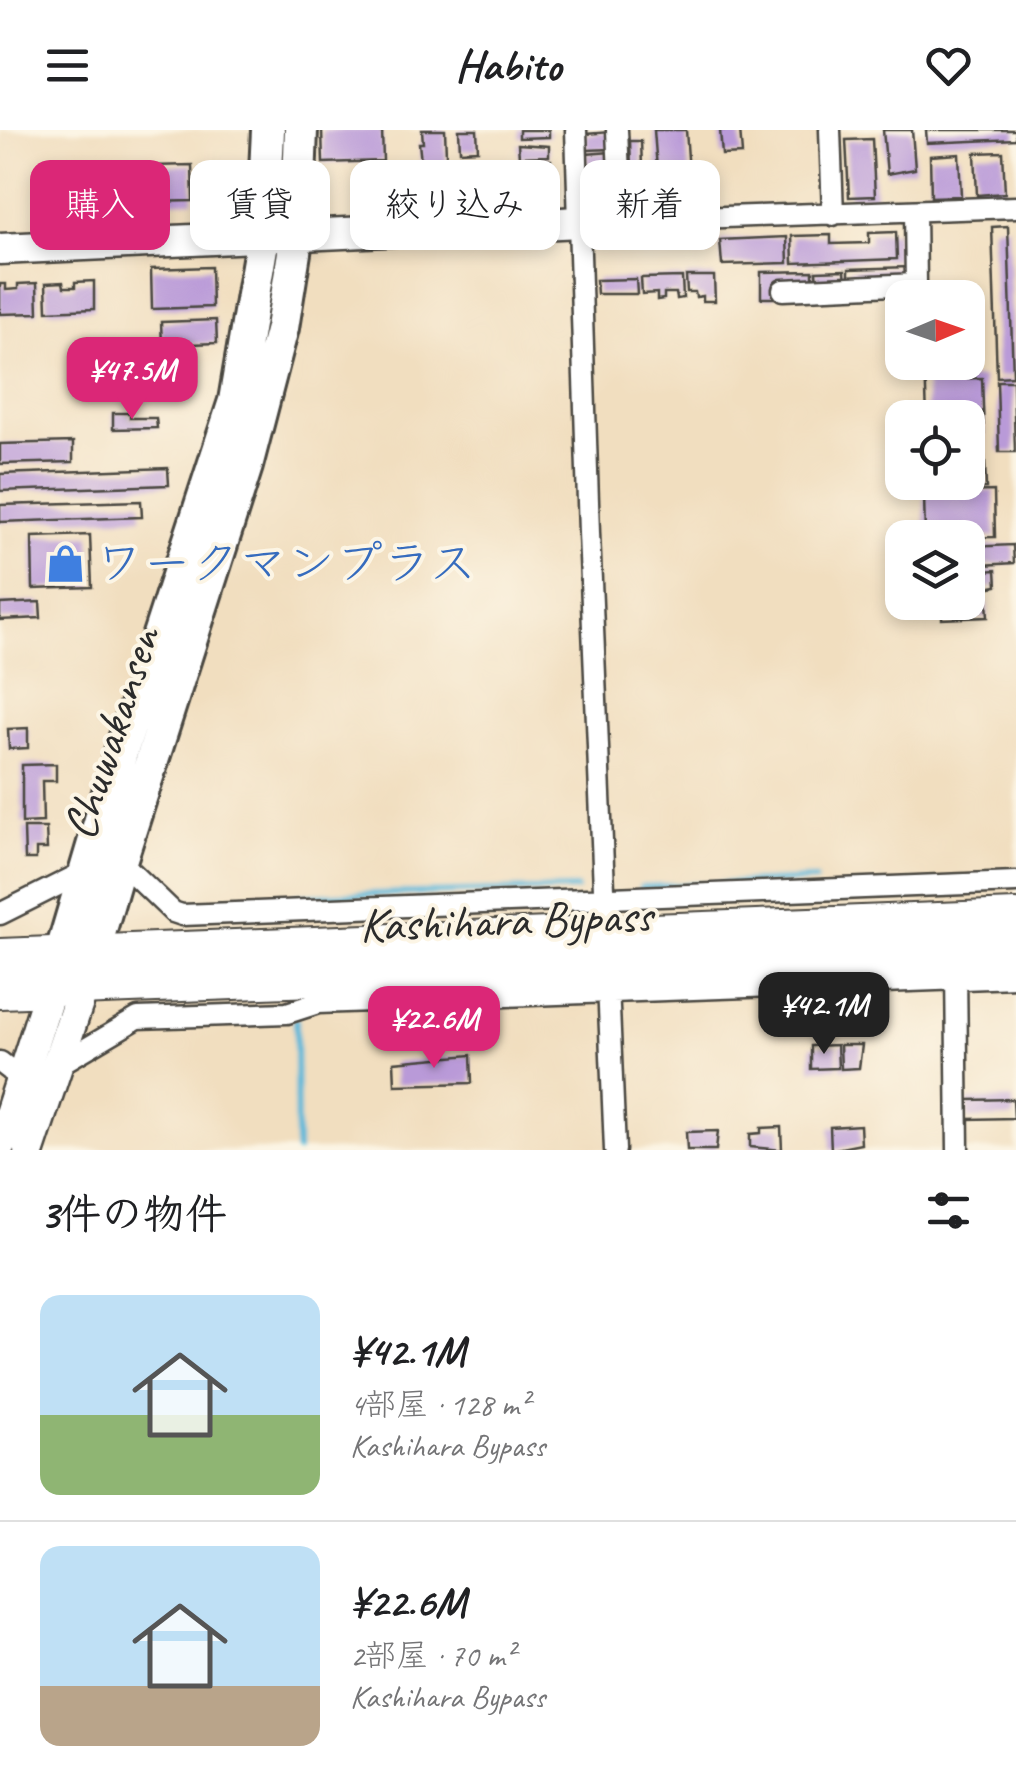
<!DOCTYPE html>
<html lang="ja">
<head>
<meta charset="utf-8">
<style>
	body { margin:0; font-family:Caveat,"Klee One",sans-serif; background:#f6f6f6; color:#202124; height:100vh; display:flex; flex-direction:column; font-size:38px; white-space:nowrap }
	* { box-sizing:border-box; margin:0 }
	p { font-size:32px; color:#757577 }
	.icon { flex:none; width:55px; height:55px; fill:none; stroke:currentColor; stroke-width:2; stroke-linecap:round; stroke-linejoin:round }
	.map { position:relative; height:1020px; overflow:hidden }
	.panel { display:flex; flex-direction:column; background:#fff; flex:1 }
	.panel>* { flex:none }
	.hud { position:absolute; left:30px; top:30px; width:958px; height:90px; display:flex; gap:20px }
	.needle { width:65px; rotate:88deg }
	.controls { position:absolute; left:885px; top:150px; display:grid; gap:20px }
	.controls a { display:grid; place-items:center; width:100px; height:100px; border-radius:20px; background:#fff; box-shadow:0 5px 15px #0003; font-size:50px }
	.price { position:absolute; translate:-50% -85px; padding:0 22px; border-radius:20px; background:#db2777; color:#fff; font-size:32px; line-height:65px; filter:drop-shadow(0 2px 5px #0008) }
	.price::after { content:''; position:absolute; left:50%; top:60px; width:30px; height:22px; margin-left:-15px; background:inherit; clip-path:polygon(0 0,100% 0,50% 100%) }
	.price.on { background:#222; color:#fff }
	ul { padding:0; list-style:none }
	li { display:flex; align-items:center; gap:30px; height:250px; padding:0 40px }
	li+li { border-top:2px solid #e0e0e0 }
	li span { display:grid; place-items:center; flex:none; width:280px; height:200px; border-radius:20px; color:#555 }
	li>.icon { margin-inline-start:auto }
	span .icon { width:120px; height:120px; fill:#fffc; stroke-width:1 }
	li b { font-size:42px }
	h2 { display:flex; justify-content:space-between; align-items:center; height:120px; padding:0 40px; font-size:42px }
	.chip { padding:0 35px; border-radius:20px; background:#fff; box-shadow:0 5px 15px #0003; font-size:35px; line-height:90px }
	.chip.on { background:#db2777; color:#fff }
	header { display:flex; justify-content:space-between; align-items:center; height:130px; padding:0 40px; background:#fff; font-size:45px; font-weight:600 }
	.map>svg:first-child { display:block }
	.lines { fill:none; stroke-linecap:round; stroke-linejoin:round }
	.stream { stroke:#5bb8d9; stroke-width:6 }
	.building { fill:#b99ad8 }
	.street-casing { stroke:#494641; stroke-width:25 }
	.secondary-casing { stroke:#494641; stroke-width:35 }
	.primary-casing { stroke:#494641; stroke-width:38 }
	.highway-casing { stroke:#494641; stroke-width:42 }
	.street { stroke:#fff; stroke-width:20 }
	.secondary { stroke:#fff; stroke-width:30 }
	.primary { stroke:#fff; stroke-width:32 }
	.highway { stroke:#fff; stroke-width:38 }
	.labels { text-anchor:middle; dominant-baseline:central; stroke-width:8; stroke-linejoin:round; paint-order:stroke }
	.shop-label { font-size:48px; fill:#366cbe; stroke:#fcf5e5; text-anchor:start }
	.street-label { font-size:48px; fill:#2b2b2b; stroke:#fcf5e5 }
</style>
</head>
<body>
<header><svg class="icon" aria-label="menu" viewBox="0 0 24 24"><path d="M4 6h16M4 12h16M4 18h16"/></svg>Habito<svg class="icon" aria-label="heart" viewBox="0 0 24 24"><path d="M12 20l-8-8c-3-5 5-10 8-4 3-6 11-1 8 4z"/></svg></header>
<div class="map">
<svg width="1016" height="1020" viewBox="0 0 1016 1020">
	<rect width="100%" height="100%" fill="#fcf5e5"/>
	<filter id="ink" filterUnits="userSpaceOnUse"><feTurbulence type="fractalNoise" baseFrequency=".01" numOctaves="2"/><feDisplacementMap in="SourceGraphic" scale="20" xChannelSelector="R" yChannelSelector="G"/><feConvolveMatrix kernelMatrix="1 2 1 2 8 2 1 2 1" color-interpolation-filters="sRGB"/></filter>
	<filter id="wash" filterUnits="userSpaceOnUse"><feTurbulence type="fractalNoise" baseFrequency=".0048" numOctaves="4" result="noise"/><feDisplacementMap in="SourceGraphic" scale="40" xChannelSelector="R" yChannelSelector="G"/><feGaussianBlur stdDeviation="2.25" result="paint"/><feColorMatrix in="noise" values="0 0 0 0 0 0 0 0 0 0 0 0 0 0 0 0 0 1.4 0 .05"/><feComposite in="paint" operator="in"/></filter>
	<g filter="url(#wash)">
		<rect width="100%" height="100%" fill="#f1debf"/>
		<g class="lines">
			<!-- stream -->
			<path class="stream" d="M641,757L815,750
				M295,773V766L576,759
				M296,890L297,1020"/>
		</g>
		<g id="blocks">
			<!-- building -->
			<path class="building" d="M322,0H382L383,31L323,33Z
				M422,0H445L448,76L424,77V62H420V51H423L419,13H423Z
				M459,0H477L478,20L460,21Z
				M519,0H549V7L519,8Z
				M654,0H686L691,71L672,73L671,65H659Z
				M720,0H740L742,24L722,25Z
				M883,0H912L915,39L887,44Z
				M926,0H1016V9L927,13Z
				M610,2L611,19L587,20L586,4Z
				M872,9L875,66L849,67L846,10Z
				M630,11H641L642,37L631,38Z
				M518,14L549,16V26L519,27Z
				M611,22L612,40L589,42L586,24Z
				M1003,22L1005,63L977,65L975,23Z
				M959,24L961,66L931,67L930,26Z
				M523,30H551V42L524,43Z
				M138,35L140,79L92,83V80L60,81L59,38Z
				M192,35L193,71L152,72L151,36Z
				M643,41L645,79H642L641,69L634,70L632,42Z
				M612,44L613,61L590,62L587,46Z
				M550,47L551,68H523V48Z
				M613,65L614,81L592,82L588,66Z
				M1008,96L1013,246L997,247L992,97Z
				M896,102L897,129L793,133L792,106L831,105V114L869,113V103Z
				M787,107L788,133L722,135L720,110Z
				M211,137L212,177L152,179L151,139Z
				M909,137L910,150L849,153V139Z
				M845,140L846,154L817,155L816,141Z
				M813,141V155L773,156L774,168H761V142Z
				M686,146H714L715,171H703V166L696,167L695,162H687Z
				M682,147L683,168L677,169L676,163H664V169L657,170V163L642,164L641,148Z
				M636,149L637,164H597L596,150Z
				M94,151V179L47,181L46,153L63,152L64,157H75V152Z
				M37,153L38,183L0,184V154H6V160L18,159V154Z
				M216,190L217,213L162,215L161,192Z
				M925,232H950L951,249L982,248L986,358L928,360V352H968V288H927Z
				M997,251H1013L1015,322H999Z
				M113,283H130V288H156L157,298L113,299Z
				M73,312V332L0,334V314Z
				M168,338L169,355L0,361V344Z
				M994,361L995,407L925,408L924,363Z
				M141,371L142,387L0,392V375Z
				M90,405L92,457L33,459L32,407Z
				M1013,415L1014,433L983,435L984,441L996,440L997,456L968,461V417Z
				M987,471L988,487L942,489V473Z
				M40,472L41,488L0,490V474Z
				M28,598V618L9,619L8,599Z
				M56,634V651H42L43,692L22,693V635Z
				M24,698H46L47,719H36V729H25Z
				M837,915L838,938L811,939V916Z
				M840,915H862L859,938L841,939Z
				M471,925L472,953L395,955L394,932Z
				M1013,969L1014,988L968,989V970Z
				M860,995L861,1014L831,1020L830,997Z
				M781,997L782,1020L750,1017V1004L761,1003V998Z
				M718,1001L716,1020H687L686,1002Z"/>
		</g>
	</g>
	<g filter="url(#ink)">
		<use href="#blocks" fill-opacity="0" stroke="#494641" stroke-width="2.5"/>
		<g class="lines">
			<defs>
				<path id="street" d="M576,0L589,403L615,1020
					M617,0L621,90
					M830,0L833,85
					M581,92L1016,77
					M783,160L916,154L915,81
					M120,731L173,782L182,785L1016,752
					M0,784L86,741
					M956,839L958,1020
					M0,932L13,942L18,958
					M55,937L138,888L287,883L318,873L1016,847"/>
				<path id="secondary" d="M0,119L581,92
					M0,1015L51,857
					M29,1020L90,837"/>
				<path id="primary" d="M93,824L120,731L246,336L282,198L297,104L301,0
					M55,845L121,622L235,271L263,106L268,0"/>
				<path id="highway" d="M0,828L1016,789
					M0,859L1016,820"/>
			</defs>
			<!-- street casing -->
			<use href="#street" class="street-casing"/>
			<!-- secondary casing -->
			<use href="#secondary" class="secondary-casing"/>
			<!-- primary casing -->
			<use href="#primary" class="primary-casing"/>
			<!-- highway casing -->
			<use href="#highway" class="highway-casing"/>
			<!-- street -->
			<use href="#street" class="street"/>
			<!-- secondary -->
			<use href="#secondary" class="secondary"/>
			<!-- primary -->
			<use href="#primary" class="primary"/>
			<!-- highway -->
			<use href="#highway" class="highway"/>
		</g>
	</g>
	<!-- icons -->
	<defs>
		<symbol id="shop-bare" viewBox="-9 -9 18 18"><path d="M-5-2.5h2.3a2.7 3.5 0 0 1 5.4 0H5L5.5 6h-11ZM-1.5-2.5h3a1.5 2.3 0 0 0-3 0Z" fill="#3f7fe0" stroke="#fcf5e5" stroke-width="2.5" paint-order="stroke"/></symbol>
	</defs>
	<g fill-rule="evenodd">
		<use href="#shop-bare" x="38" y="406" width="55" height="55"/>
	</g>
	<g class="labels">
		<!-- shop labels -->
		<g class="shop-label">
			<text x="95" y="433">ワークマンプラス</text>
		</g>
		<!-- street labels -->
		<g class="street-label">
			<text transform="translate(111 603) rotate(-72)">Chuwakansen</text>
			<text transform="translate(506 790) rotate(-2)">Kashihara Bypass</text>
		</g>
	</g>
</svg>
<div class="controls">
<a><svg class="needle" viewBox="-14 -14 28 28"><path d="M0-13l5 13h-10z" fill="#e53935"/><path d="M0 13l5-13h-10z" fill="#757577"/></svg></a>
<a><svg class="icon" aria-label="locate" viewBox="0 0 24 24"><circle cx="12" cy="12" r="6"/><path d="M12 2v4M12 18v4M2 12h4M18 12h4"/></svg></a>
<a><svg class="icon" aria-label="layers" viewBox="0 0 24 24"><path d="M12 4l9 5-9 5-9-5zM3 14l9 5 9-5"/></svg></a>
</div>
<b class="price" style="left:132px;top:292px">¥47.5M</b>
<b class="price on" style="left:824px;top:927px">¥42.1M</b>
<b class="price" style="left:434px;top:941px">¥22.6M</b>
<div class="hud">
<a class="chip on">購入</a>
<a class="chip">賃貸</a>
<a class="chip">絞り込み</a>
<a class="chip">新着</a>
</div>
</div>
<section class="panel">
<h2>3件の物件<svg class="icon" aria-label="filters" viewBox="0 0 24 24"><path d="M4 7h16M4 17h16"/><circle cx="9" cy="7" r="2"/><circle cx="15" cy="17" r="2"/></svg></h2>
<ul>
<li><span style="background:linear-gradient(#bfe0f5 60%,#8fb573 0)"><svg class="icon" aria-label="home" viewBox="0 0 24 24"><path d="M3 11l9-7 9 7M6 9v11h12V9"/></svg></span><div><b>¥42.1M</b><p>4部屋 · 128 m²</p><p>Kashihara Bypass</p></div></li>
<li><span style="background:linear-gradient(#bfe0f5 70%,#b9a48a 0)"><svg class="icon" aria-label="home" viewBox="0 0 24 24"><path d="M3 11l9-7 9 7M6 9v11h12V9"/></svg></span><div><b>¥22.6M</b><p>2部屋 · 70 m²</p><p>Kashihara Bypass</p></div></li>
</ul>
</section>
</body>
</html>
